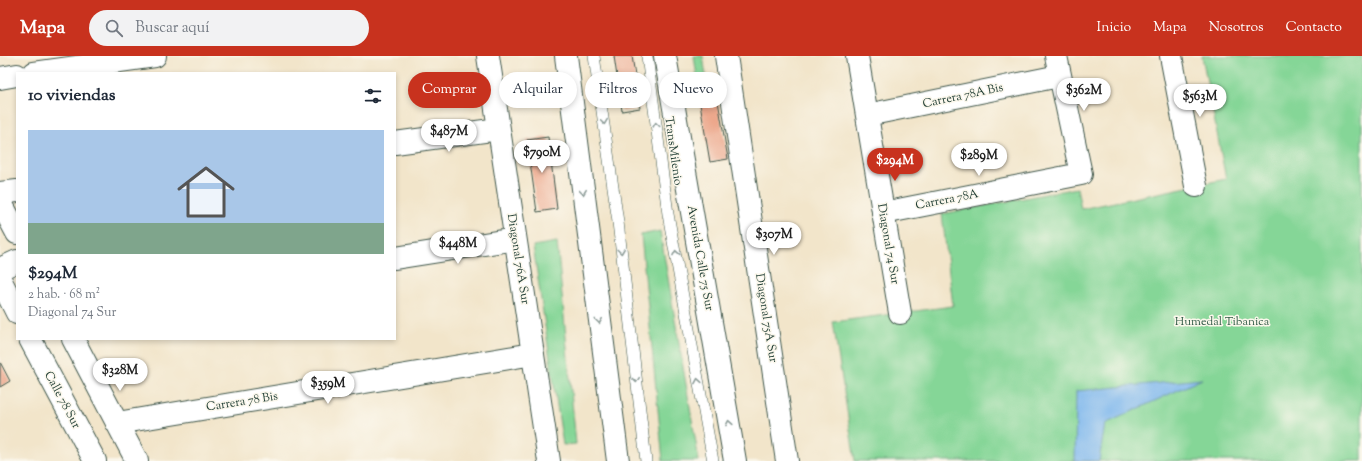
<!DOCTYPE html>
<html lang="es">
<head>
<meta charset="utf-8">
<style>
	body { margin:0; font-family:"Sorts Mill Goudy",serif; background:#f2f2f3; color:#1f2937; height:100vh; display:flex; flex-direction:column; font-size:15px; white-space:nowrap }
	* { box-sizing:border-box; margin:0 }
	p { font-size:13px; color:#747a83 }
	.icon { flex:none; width:22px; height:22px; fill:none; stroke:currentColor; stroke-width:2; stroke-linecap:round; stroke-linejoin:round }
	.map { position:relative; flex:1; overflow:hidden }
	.sheet { position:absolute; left:16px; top:16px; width:380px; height:268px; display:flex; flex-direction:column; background:#fff; border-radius:0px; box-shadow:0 2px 6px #0003 }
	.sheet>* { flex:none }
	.top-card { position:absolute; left:408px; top:16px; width:380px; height:36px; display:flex; gap:8px }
	.price { position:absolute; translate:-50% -34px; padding:0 9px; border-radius:14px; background:#fff; color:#222; font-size:13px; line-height:26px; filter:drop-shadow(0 1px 2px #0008) }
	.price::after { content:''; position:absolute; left:50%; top:24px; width:12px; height:9px; margin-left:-6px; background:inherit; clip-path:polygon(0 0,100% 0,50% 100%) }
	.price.selected { background:#c8321e; color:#fff }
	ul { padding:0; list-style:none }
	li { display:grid; align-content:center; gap:8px; height:212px; padding:0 12px }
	li span { display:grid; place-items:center; height:124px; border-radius:0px; color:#555 }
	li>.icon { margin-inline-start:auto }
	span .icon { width:72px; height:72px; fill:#fffc; stroke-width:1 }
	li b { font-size:17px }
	h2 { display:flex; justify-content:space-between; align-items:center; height:48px; padding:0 12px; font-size:17px }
	.tag { padding:0 14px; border-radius:18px; background:#fff; box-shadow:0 2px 6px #0003; font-size:14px; line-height:36px }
	.tag.selected { background:#c8321e; color:#fff }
	header { display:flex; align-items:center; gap:24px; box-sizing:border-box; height:56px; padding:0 20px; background:#c8321e; color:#fff }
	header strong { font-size:19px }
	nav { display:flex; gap:22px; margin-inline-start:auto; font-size:14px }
	.search { width:280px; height:36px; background:#f2f2f3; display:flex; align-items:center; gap:10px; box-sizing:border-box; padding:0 14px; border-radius:22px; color:#747a83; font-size:15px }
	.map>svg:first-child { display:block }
	.green { fill:#85d697; stroke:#528a66 }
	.water { fill:#7cb6ed; stroke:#4e7a90 }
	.building { fill:#eba083 }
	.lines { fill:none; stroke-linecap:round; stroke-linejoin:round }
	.lane-casing { stroke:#3f564a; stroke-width:12 }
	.street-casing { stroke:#3f564a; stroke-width:24 }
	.secondary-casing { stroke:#3f564a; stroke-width:24 }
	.primary-casing { stroke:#3f564a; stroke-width:24 }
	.lane { stroke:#fff; stroke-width:11 }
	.street { stroke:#fff; stroke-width:22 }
	.secondary { stroke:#fff; stroke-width:22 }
	.primary { stroke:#fff; stroke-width:22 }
	.oneway { stroke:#8f9e9a }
	.labels { text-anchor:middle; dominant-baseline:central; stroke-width:3; stroke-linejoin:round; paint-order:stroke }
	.street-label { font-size:12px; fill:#1f3d34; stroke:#fbf7ec }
	.park-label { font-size:12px; fill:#335c48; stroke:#fbf7ec }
</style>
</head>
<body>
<header>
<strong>Mapa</strong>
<div class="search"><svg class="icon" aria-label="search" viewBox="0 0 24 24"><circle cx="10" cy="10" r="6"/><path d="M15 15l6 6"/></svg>Buscar aquí</div>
<nav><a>Inicio</a><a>Mapa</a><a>Nosotros</a><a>Contacto</a></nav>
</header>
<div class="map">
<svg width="1362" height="405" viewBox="0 0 1362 405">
	<rect width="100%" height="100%" fill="#fbf7ec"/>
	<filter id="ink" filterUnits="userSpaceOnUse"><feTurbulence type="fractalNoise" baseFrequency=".025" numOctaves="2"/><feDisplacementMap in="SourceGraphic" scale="8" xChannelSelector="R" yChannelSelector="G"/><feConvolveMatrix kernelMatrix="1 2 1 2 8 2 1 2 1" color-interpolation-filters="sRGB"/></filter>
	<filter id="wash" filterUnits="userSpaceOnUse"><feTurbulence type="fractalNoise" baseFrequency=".012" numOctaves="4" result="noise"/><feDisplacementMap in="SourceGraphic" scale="16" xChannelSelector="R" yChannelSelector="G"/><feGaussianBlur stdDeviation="0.9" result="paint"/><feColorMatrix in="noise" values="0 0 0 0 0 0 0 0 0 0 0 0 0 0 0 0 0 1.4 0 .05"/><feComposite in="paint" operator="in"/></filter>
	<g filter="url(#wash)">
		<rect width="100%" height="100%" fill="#f2e5ca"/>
		<!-- green -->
		<path class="green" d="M694,0H703L707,26L698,28Z
			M1202,0H1362V405H855L833,266L953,250L942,158L1077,132L1081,153L1226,123Z
			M660,175L699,405H663L641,179Z
			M557,186L576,388L563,389L533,190Z"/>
		<!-- water -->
		<path class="water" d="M1202,323L1105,368L1099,405H1075L1076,335Z"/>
		<g id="blocks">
			<!-- building -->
			<path class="building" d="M614,0H632L640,52L622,55Z
				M718,45L728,103L710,106L700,48Z
				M548,81L557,153L537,156L527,84Z
				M0,306L10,325L0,331Z"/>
		</g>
	</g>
	<g filter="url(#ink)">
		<use href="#blocks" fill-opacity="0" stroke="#3f564a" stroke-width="1"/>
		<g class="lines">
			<defs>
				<path id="lane" d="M594,0L618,166L646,405
					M647,0L668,158L713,405"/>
				<path id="street" d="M488,0L549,405
					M726,0L787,405
					M857,0L900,257
					M1171,0L1196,130
					M34,17L155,0
					M0,22L17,19
					M867,59L1059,20
					M395,87L499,73
					M0,137L17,135
					M883,157L1081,118L1056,0
					M395,202L515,183
					M117,367L533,298"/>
				<path id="secondary" d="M0,145L17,177
					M0,213L17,205
					M0,223L17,257
					M30,283L95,405
					M73,283L137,405"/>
				<path id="primary" d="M566,0L618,405
					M665,0L735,405"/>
			</defs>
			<!-- lane casing -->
			<use href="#lane" class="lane-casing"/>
			<!-- street casing -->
			<use href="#street" class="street-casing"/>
			<!-- secondary casing -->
			<use href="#secondary" class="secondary-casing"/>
			<!-- primary casing -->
			<use href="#primary" class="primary-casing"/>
			<!-- lane -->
			<use href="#lane" class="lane"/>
			<!-- street -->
			<use href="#street" class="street"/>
			<!-- secondary -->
			<use href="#secondary" class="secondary"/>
			<!-- primary -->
			<use href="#primary" class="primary"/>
		</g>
		<!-- one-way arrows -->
		<defs><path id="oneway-chevron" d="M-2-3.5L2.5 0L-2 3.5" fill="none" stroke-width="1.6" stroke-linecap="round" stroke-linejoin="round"/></defs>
		<g class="oneway">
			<use href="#oneway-chevron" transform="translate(604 66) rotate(82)"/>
			<use href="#oneway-chevron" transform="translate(656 69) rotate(-98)"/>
			<use href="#oneway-chevron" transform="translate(583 136) rotate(83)"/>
			<use href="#oneway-chevron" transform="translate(621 195) rotate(83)"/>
			<use href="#oneway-chevron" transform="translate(676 197) rotate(-100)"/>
			<use href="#oneway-chevron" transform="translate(599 265) rotate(83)"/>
			<use href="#oneway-chevron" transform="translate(636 324) rotate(83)"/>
			<use href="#oneway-chevron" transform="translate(698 325) rotate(-100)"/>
			<use href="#oneway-chevron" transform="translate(729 367) rotate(-100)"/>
		</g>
	</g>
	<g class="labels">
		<!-- street labels -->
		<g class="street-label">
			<text transform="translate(963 40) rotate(-12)">Carrera 78A Bis</text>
			<text transform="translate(673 95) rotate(82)">TransMilenio</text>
			<text transform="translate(947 144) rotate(-11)">Carrera 78A</text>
			<text transform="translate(888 188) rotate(80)">Diagonal 74 Sur</text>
			<text transform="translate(700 202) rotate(80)">Avenida Calle 75 Sur</text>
			<text transform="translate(518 203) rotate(81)">Diagonal 76A Sur</text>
			<text transform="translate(766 262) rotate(81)">Diagonal 75A Sur</text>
			<text transform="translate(62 344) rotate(62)">Calle 78 Sur</text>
			<text transform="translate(242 346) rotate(-9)">Carrera 78 Bis</text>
		</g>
		<!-- park labels -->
		<g class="park-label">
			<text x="1222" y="266">Humedal Tibanica</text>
		</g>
	</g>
</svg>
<b class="price" style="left:1084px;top:56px">$362M</b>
<b class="price" style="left:1200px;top:62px">$563M</b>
<b class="price" style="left:449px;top:97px">$487M</b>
<b class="price" style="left:542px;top:118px">$790M</b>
<b class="price" style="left:979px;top:121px">$289M</b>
<b class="price selected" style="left:895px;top:126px">$294M</b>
<b class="price" style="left:774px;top:200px">$307M</b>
<b class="price" style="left:458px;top:209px">$448M</b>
<b class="price" style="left:120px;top:336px">$328M</b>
<b class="price" style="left:328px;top:349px">$359M</b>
<div class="top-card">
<a class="tag selected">Comprar</a>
<a class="tag">Alquilar</a>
<a class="tag">Filtros</a>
<a class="tag">Nuevo</a>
</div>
<section class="sheet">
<h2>10 viviendas<svg class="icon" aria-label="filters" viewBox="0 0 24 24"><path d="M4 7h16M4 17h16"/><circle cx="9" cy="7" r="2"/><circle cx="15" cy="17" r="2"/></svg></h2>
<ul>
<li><span style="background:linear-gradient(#a9c7e8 75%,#7fa58c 0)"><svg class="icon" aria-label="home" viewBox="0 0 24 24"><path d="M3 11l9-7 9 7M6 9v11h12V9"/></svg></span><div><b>$294M</b><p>2 hab. · 68 m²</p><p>Diagonal 74 Sur</p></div></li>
</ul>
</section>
</div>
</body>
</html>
